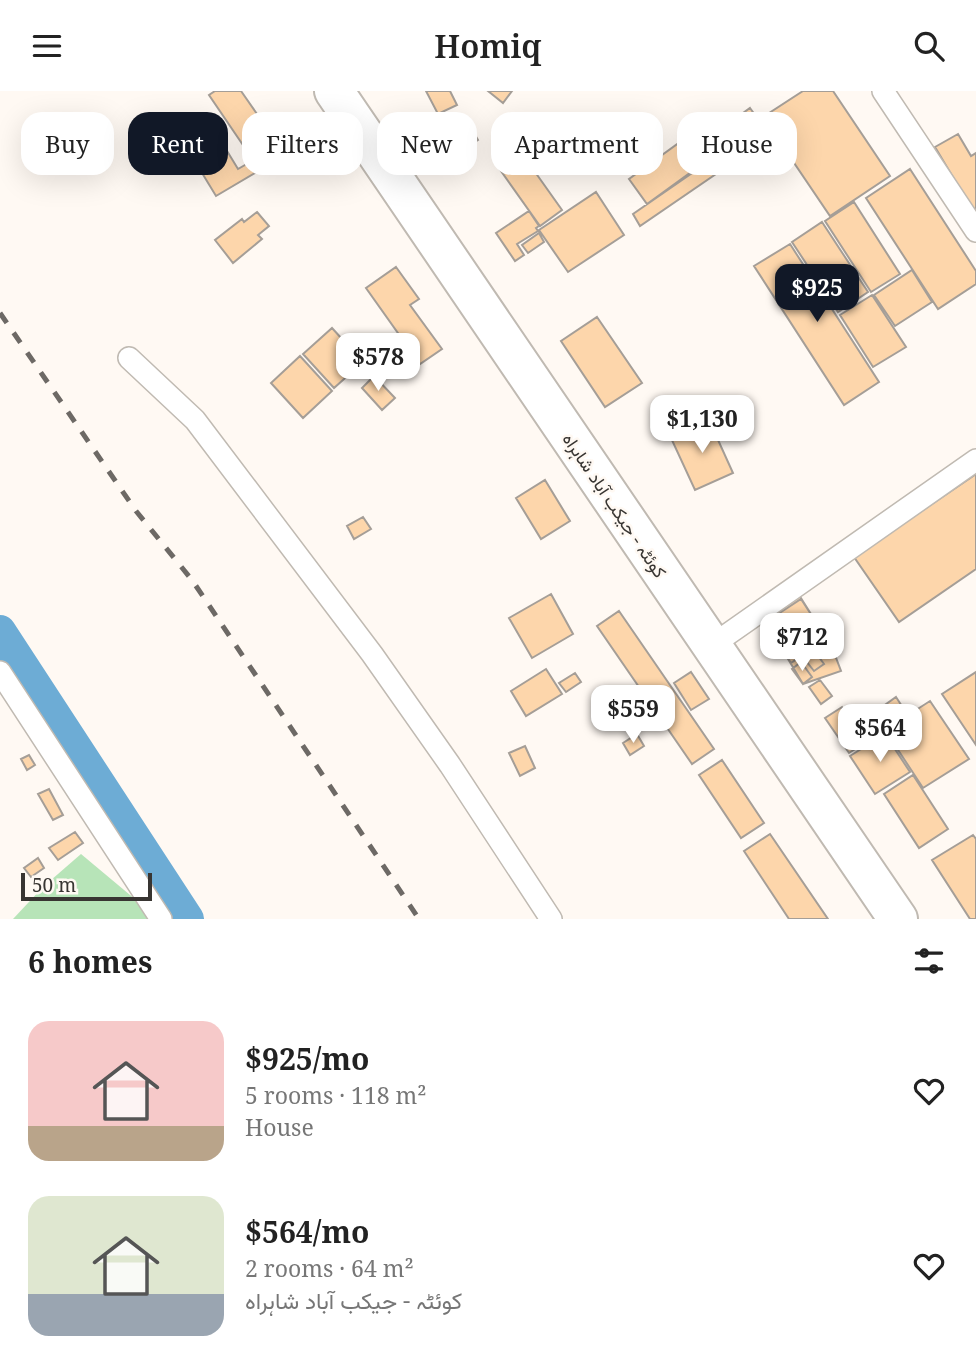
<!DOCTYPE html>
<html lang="en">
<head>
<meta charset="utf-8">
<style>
	body { margin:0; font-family:"Noto Serif",Vazirmatn,serif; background:#f6f6f6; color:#222; height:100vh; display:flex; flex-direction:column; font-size:26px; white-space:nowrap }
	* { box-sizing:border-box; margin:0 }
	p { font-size:23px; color:#767676 }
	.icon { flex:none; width:38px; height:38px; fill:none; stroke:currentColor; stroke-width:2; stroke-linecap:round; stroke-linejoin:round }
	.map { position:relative; height:828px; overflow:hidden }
	.drawer { display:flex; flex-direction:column; background:#fff; flex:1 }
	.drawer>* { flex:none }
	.hud { position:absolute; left:21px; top:21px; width:934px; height:63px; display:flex; gap:14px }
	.scale { position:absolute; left:21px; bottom:18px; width:131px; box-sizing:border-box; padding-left:7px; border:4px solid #383532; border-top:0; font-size:19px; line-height:24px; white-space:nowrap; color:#383532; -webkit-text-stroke:5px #fff9f3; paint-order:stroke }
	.price { position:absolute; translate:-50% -60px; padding:0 16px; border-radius:14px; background:#fff; color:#222; font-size:23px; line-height:46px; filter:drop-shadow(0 2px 4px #0008) }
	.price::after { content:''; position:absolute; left:50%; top:42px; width:21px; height:16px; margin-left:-10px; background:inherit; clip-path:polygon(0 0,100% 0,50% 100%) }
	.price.selected { background:#111827; color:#fff }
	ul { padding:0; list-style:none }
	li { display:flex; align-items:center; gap:21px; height:175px; padding:0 28px }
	li span { display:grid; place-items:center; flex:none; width:196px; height:140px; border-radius:21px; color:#555 }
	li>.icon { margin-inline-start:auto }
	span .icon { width:84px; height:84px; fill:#fffc; stroke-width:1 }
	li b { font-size:30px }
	h2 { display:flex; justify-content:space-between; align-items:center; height:84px; padding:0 28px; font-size:30px }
	.chip { padding:0 24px; border-radius:21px; background:#fff; box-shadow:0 7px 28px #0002; font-size:24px; line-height:63px }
	.chip.selected { background:#111827; color:#fff }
	header { display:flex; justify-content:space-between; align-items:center; height:91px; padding:0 28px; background:#fff; font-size:32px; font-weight:600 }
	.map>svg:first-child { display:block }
	.green { fill:#b7e4b8 }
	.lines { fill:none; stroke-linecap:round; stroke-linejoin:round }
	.river { stroke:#6dacd5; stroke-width:32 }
	.building { fill:#fdd6ab; stroke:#a59e97; stroke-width:2 }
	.street-casing { stroke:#c0bab2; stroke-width:24 }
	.highway-casing { stroke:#c0bab2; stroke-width:42 }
	.street { stroke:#fff; stroke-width:21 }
	.highway { stroke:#fff; stroke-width:38 }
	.rail { stroke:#6d6965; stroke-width:5; stroke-dasharray:12 12; stroke-linecap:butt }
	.labels { text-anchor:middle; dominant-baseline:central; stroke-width:5; stroke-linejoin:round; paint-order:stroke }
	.street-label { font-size:18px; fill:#383532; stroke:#fff9f3 }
</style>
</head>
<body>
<header><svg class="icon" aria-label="menu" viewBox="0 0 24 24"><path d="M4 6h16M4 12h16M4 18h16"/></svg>Homiq<svg class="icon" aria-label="search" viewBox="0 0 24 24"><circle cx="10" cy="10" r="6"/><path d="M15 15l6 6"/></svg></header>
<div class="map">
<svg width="976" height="828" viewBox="0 0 976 828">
	<rect width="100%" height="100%" fill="#fff9f3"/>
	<!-- green -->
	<path class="green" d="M81,763L136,809L149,828H13L43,796Z"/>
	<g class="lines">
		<!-- river -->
		<path class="river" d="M0,540L188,828"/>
	</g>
	<!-- building -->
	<path class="building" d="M215,0H241L273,46L247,60L209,4Z
		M426,0H450L457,14L438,23Z
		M488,0H512L503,12Z
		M803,0H833L890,85L830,125L763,26Z
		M750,17L760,31L647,113L629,88L687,46L695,57Z
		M466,29L478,49L450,67L437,46Z
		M210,32L238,78L271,59L277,69L216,105L182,49Z
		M163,40L168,48L149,60L144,52Z
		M958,43L971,65L976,62V125L935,56Z
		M749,44L760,63L740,76L728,57Z
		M518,57L562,119L540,135L496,73Z
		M724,60L732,72L640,135L633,123Z
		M910,78L976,180V193L938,218L866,107Z
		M596,101L624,144L568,181L539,139Z
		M854,111L900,183L871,201L825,130Z
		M529,120L539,135L536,137L538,140L517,153L524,164L515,170L496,142Z
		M257,121L269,135L258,144L262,148L233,172L215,149L242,128L244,131Z
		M822,131L868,201L838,221L792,151Z
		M539,142L544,151L528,162L522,154Z
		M790,153L879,291L844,314L754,175Z
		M396,176L419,208L410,214L442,258L420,273L366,197Z
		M912,179L932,211L895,235L874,204Z
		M872,204L906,256L873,276L840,224Z
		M597,226L642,292L605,316L561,250Z
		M332,237L363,271L334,297L303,263Z
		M300,265L332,300L303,327L271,292Z
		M374,285L395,307L382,319L362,297Z
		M709,329L733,382L695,399L671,347Z
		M976,383V478L899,531L854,466Z
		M545,389L570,430L541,448L516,407Z
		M363,426L371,438L354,448L347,435Z
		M794,496L816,531L825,538L841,580L803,593L766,531Z
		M551,503L573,543L532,567L509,527Z
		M801,508L816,531L782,554L766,531Z
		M619,520L714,658L692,673L597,535Z
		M810,539L819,552L791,572L782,558Z
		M813,558L824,573L814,580L803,566Z
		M801,571L812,586L803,593L792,578Z
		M546,578L562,603L526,625L511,600Z
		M691,581L709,608L691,619L674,592Z
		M976,581V654L942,603Z
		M575,582L581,591L566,601L559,592Z
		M820,589L832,605L821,613L809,596Z
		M896,606L907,623L868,650L857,634Z
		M930,610L969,668L923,697L885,639Z
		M842,616L866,651L849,662L825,627Z
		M637,643L644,655L630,664L623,652Z
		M885,643L910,681L875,703L850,665Z
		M525,655L535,677L520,685L509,662Z
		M29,664L35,674L27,679L21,668Z
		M722,669L764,732L741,747L699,684Z
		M913,684L948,738L919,757L884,703Z
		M49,698L63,724L53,729L38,703Z
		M75,741L83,752L58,769L49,757Z
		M770,743L828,828H789L744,760Z
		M973,744L976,748V828H970L932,769Z
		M38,767L44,777L31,786L24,777Z"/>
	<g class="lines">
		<defs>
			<path id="street" d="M883,0L976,140
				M129,267L195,329L372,563L450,674L551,828
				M711,555L976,369
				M0,581L161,828"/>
			<path id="highway" d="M334,0L898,828"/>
		</defs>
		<!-- street casing -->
		<use href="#street" class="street-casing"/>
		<!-- highway casing -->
		<use href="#highway" class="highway-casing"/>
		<!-- street -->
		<use href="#street" class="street"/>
		<!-- highway -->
		<use href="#highway" class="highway"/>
		<!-- rail -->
		<path class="rail" d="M0,222L136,420L192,489L419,828"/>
	</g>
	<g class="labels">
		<!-- street labels -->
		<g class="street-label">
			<text transform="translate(615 414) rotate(56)">کوئٹہ - جیکب آباد شاہراہ</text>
		</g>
	</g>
</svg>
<div class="scale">50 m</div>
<b class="price selected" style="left:817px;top:233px">$925</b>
<b class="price" style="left:378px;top:302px">$578</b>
<b class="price" style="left:702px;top:364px">$1,130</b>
<b class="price" style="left:802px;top:582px">$712</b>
<b class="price" style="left:633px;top:654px">$559</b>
<b class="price" style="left:880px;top:673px">$564</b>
<div class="hud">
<a class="chip">Buy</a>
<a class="chip selected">Rent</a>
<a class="chip">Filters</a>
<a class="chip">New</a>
<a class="chip">Apartment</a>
<a class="chip">House</a>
</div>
</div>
<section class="drawer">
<h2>6 homes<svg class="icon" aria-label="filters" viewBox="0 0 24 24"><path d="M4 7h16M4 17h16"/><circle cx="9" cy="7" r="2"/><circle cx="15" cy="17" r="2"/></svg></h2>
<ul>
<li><span style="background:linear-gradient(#f6c9c9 75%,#b9a48a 0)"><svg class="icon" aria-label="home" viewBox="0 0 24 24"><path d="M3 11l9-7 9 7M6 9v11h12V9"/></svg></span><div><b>$925/mo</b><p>5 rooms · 118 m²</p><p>House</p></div><svg class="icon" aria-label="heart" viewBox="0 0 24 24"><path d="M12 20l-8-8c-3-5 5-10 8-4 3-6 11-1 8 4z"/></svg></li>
<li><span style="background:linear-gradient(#dfe7d0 70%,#9aa5b1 0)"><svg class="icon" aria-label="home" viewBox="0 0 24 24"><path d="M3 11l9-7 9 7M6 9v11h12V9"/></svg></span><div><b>$564/mo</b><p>2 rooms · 64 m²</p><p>کوئٹہ - جیکب آباد شاہراہ</p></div><svg class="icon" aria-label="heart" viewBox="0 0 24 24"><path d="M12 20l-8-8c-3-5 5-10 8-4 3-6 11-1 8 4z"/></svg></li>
</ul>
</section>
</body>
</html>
